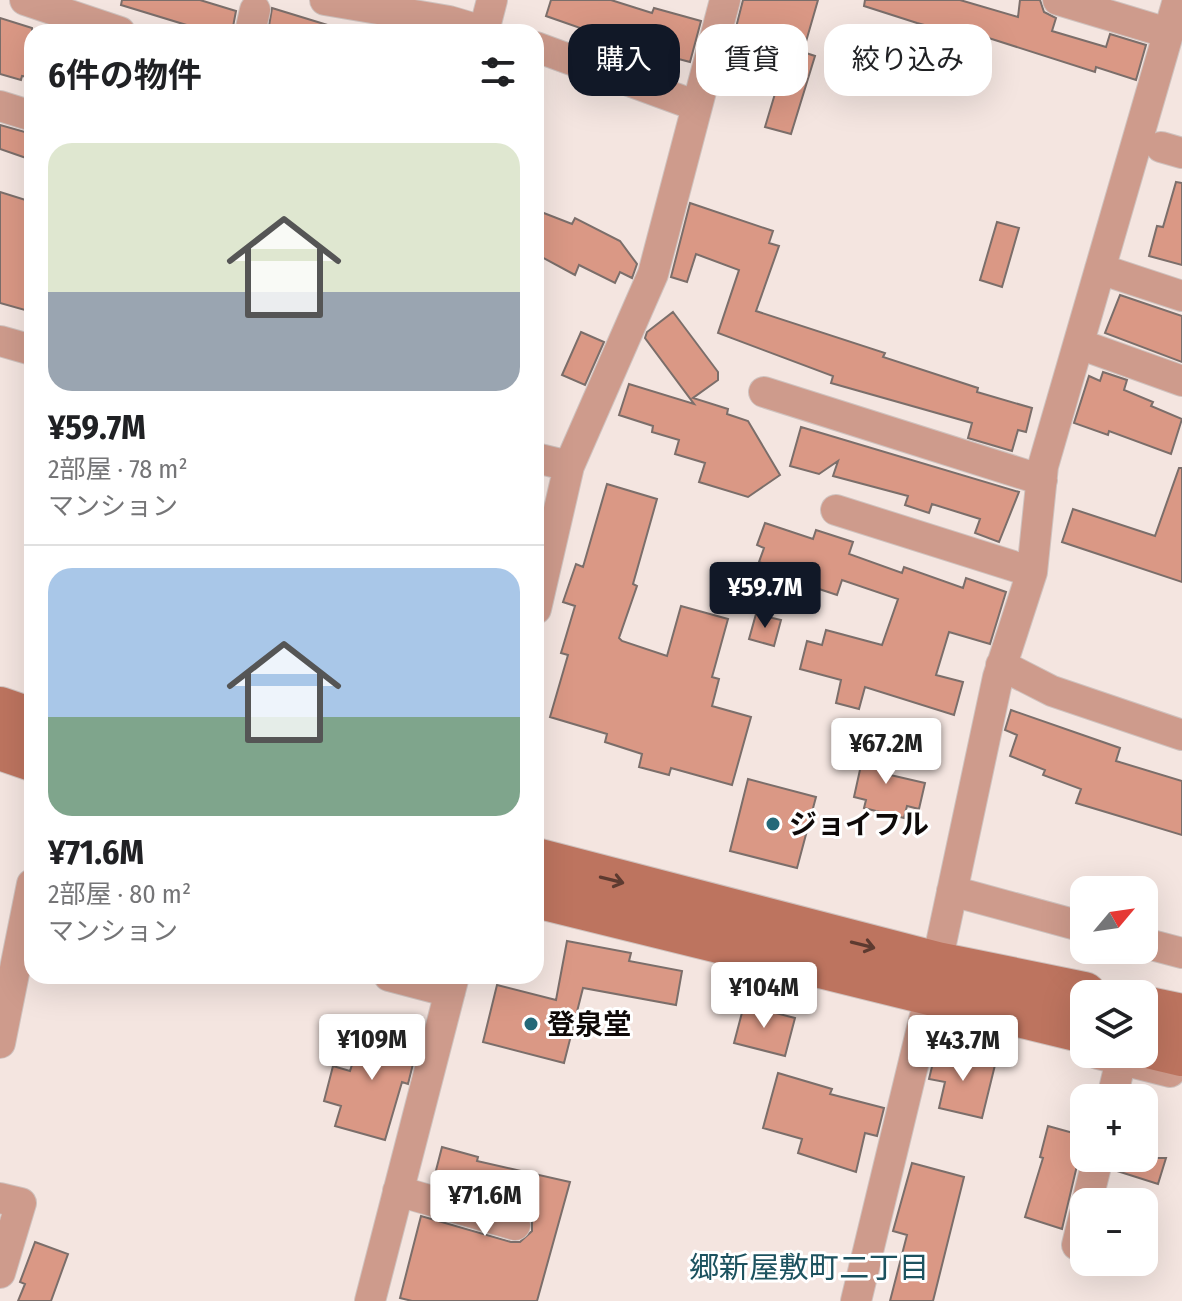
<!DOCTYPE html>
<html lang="ja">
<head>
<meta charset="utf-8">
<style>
	body { margin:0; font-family:"Fira Sans Condensed","Noto Sans JP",sans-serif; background:#f2f2f2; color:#202124; height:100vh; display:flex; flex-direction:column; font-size:30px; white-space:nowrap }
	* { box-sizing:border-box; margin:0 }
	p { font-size:26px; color:#757577 }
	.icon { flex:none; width:44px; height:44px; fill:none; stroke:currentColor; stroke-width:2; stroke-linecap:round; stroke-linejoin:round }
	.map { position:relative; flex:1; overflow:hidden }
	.details { position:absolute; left:24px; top:24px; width:520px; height:960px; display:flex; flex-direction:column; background:#fff; border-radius:24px; box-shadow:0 8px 32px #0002 }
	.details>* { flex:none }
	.hud { position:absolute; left:568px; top:24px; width:494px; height:72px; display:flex; gap:16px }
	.needle { width:52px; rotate:61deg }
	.controls { position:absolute; left:1070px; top:876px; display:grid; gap:16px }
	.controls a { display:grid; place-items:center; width:88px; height:88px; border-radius:16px; background:#fff; box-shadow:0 8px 32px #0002; font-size:40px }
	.price { position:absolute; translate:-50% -68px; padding:0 18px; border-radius:8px; background:#fff; color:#222; font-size:26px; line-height:52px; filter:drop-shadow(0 2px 4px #0008) }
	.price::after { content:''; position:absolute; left:50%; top:48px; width:24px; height:18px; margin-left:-12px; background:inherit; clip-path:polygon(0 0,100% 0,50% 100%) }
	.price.on { background:#111827; color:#fff }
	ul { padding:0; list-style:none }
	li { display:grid; align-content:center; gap:16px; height:424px; padding:0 24px }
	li+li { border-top:2px solid #e0e0e0 }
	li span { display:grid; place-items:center; height:248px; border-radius:24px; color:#555 }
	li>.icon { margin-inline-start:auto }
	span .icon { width:144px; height:144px; fill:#fffc; stroke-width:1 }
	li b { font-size:34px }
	h2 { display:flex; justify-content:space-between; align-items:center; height:96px; padding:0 24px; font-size:34px }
	.tag { padding:0 28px; border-radius:24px; background:#fff; box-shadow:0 8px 32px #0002; font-size:28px; line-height:72px }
	.tag.on { background:#111827; color:#fff }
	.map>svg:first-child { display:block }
	.building { fill:#da9885; stroke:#7b6e6a; stroke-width:2 }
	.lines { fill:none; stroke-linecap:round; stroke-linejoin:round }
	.street-casing { stroke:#cfc2be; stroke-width:32 }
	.secondary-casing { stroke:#cfc2be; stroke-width:46 }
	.street { stroke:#ce9b8c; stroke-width:30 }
	.secondary { stroke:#bd745f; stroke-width:44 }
	.oneway { stroke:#5d3a30 }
	.poi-dot { fill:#246979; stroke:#fff; stroke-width:3 }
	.labels { text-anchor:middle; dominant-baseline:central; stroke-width:6; stroke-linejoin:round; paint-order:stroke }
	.poi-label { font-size:28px; font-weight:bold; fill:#0f0a09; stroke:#fff; text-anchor:start }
	.neighbourhood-label { font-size:30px; fill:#1c525f; stroke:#fff }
</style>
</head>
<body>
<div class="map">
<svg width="1182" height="1301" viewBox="0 0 1182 1301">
	<rect width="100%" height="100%" fill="#f4e5e0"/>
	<!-- building -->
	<path class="building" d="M122,0H200L236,11L232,32H191L193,27L121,5Z
		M551,0H611L652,13L654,8L701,21L690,62L671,57L667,74L584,45L589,31L546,16Z
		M743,0H818L803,52L815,56L791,134L765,127L777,87L734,74L743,46L732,43Z
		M865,0H960L1018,17L1020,0H1040L1044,12L1056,18L1052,31L1106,47L1110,34L1146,45L1136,80L1096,67L1095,72L973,33L972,38L917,23L864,6Z
		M272,8L334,27L333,32H268Z
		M0,18L32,28V65L28,77L22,76L21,80L0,74Z
		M0,125L32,134V160L0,149Z
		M1176,182L1182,183V265L1149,256L1157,226L1163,227Z
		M0,192L32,202V312L0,303Z
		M690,203L773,231L769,243L779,246L756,311L885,353L883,357L978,388L977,392L1032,408L1026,432L1018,430L1012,451L968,438L972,423L831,383L833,376L718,333L739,270L696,254L687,282L671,277Z
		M536,210L572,224L575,218L620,241L637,264L632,278L620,272L615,283L579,265L575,275L536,254Z
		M997,222L1019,228L1002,287L980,280Z
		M1120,295L1182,316V362L1105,333Z
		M673,312L718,372V380L693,398L728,409L727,414L748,421L780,475L748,497L699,482L705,463L675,454L679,440L652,432L653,426L619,415L629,384L694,404L645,338L647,332Z
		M581,332L604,342L585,385L562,375Z
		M1103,372L1127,380L1124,390L1153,402L1151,406L1182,419L1171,454L1109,431L1108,435L1074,423L1089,376L1100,381Z
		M801,427L1019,492L999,542L975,533L980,519L932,504L929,513L905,505L908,496L833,476L838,461L819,474L790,466Z
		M1179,468H1182V582L1062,542L1073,509L1155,536Z
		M607,484L657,499L633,584L637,586L619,638L622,641L667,656L681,606L728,619L712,677L719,679L712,706L751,717L732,785L671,768L669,775L639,767L642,754L605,742L607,734L550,717L568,655L561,653L575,606L563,602L576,564L583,567Z
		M765,523L813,539L816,530L853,542L849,554L902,573L904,567L963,588L966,578L1006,592L990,644L949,632L936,675L963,682L954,715L865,687L859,709L836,703L841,680L800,669L807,641L822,645L826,630L882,645L898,599L842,580L837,595L792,580L794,574L759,562L764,548L757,545Z
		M756,614L781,620L774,646L749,639Z
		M1011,710L1120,748L1116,761L1182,781V835L1076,803L1081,789L1043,775L1045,770L1010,756L1017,735L1005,730Z
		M865,747L891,753L886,774L925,783L919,809L907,806L904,818L864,808L866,800L854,797Z
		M748,779L816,797L797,868L730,851Z
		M567,941L631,953L629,961L682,971L676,1005L583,988L564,1063L483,1042L497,985L556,1000Z
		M744,1005L795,1018L785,1056L734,1043Z
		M365,1024L419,1040L408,1084L402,1082L385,1140L335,1126L341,1106L324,1101L333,1066L350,1071Z
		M936,1050L995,1065L982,1118L939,1108L945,1082L929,1079Z
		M778,1073L832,1089L830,1094L884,1108L877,1136L865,1133L856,1172L798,1153L802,1139L763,1128Z
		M1048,1126L1084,1136L1062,1229L1025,1217L1043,1158L1040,1157Z
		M442,1147L478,1157L477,1161L570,1182L537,1301H412L400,1298L421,1216L511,1242H520L532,1231V1220L521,1208L433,1182Z
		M1116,1158H1166L1158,1184L1114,1170Z
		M912,1163L964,1177L933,1301H890L907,1235L893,1231Z
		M35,1242L68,1254L51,1301H18L25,1284L20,1282Z"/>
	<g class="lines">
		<defs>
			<path id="street" d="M25,0L120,32
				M325,0L449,21L486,32
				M1058,0L1168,33
				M484,31L492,0
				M250,32L255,10
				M536,47L697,106
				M0,106L32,116
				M1161,147L1182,153
				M1100,269L1182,296
				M0,341L32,350
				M1079,344L1182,381
				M764,392L1042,480
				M536,458L569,466
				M836,510L1032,572
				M536,609L569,466L653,274L725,0
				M1001,665L1052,691L1182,735
				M952,891L1084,927
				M1144,943L1182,953
				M389,976L450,992
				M0,1043L32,884
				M1098,1054L1170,1072
				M1112,1098L1121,1060
				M398,1191L515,1225
				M0,1198L21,1203L0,1273
				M1087,1202L1098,1158
				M1077,1245L1084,1216
				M370,1301L454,976
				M856,1301L930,995L998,677L1032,572L1043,466L1178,0"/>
			<path id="secondary" d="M0,709L32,720
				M0,748L32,759
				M536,860L937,964L1084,994
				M536,896L1084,1031
				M1144,1008L1182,1016
				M1144,1045L1182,1054"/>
		</defs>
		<!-- street casing -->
		<use href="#street" class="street-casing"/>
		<!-- secondary casing -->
		<use href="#secondary" class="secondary-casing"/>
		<!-- street -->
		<use href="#street" class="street"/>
		<!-- secondary -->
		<use href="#secondary" class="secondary"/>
	</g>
	<!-- one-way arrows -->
	<defs><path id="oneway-shaft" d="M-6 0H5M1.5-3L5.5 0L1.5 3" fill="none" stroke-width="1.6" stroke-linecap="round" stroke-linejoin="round" transform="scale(2)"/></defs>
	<g class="oneway">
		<use href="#oneway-shaft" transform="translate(612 880) rotate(14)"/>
		<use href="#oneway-shaft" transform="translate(863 945) rotate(14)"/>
	</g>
	<!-- markers -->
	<g class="poi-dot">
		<circle cx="773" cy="824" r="8"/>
		<circle cx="531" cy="1024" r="8"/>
	</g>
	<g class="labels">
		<!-- poi labels -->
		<g class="poi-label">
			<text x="789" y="824">ジョイフル</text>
			<text x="547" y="1024">登泉堂</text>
		</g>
		<!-- neighbourhood labels -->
		<g class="neighbourhood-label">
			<text x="809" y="1268">郷新屋敷町二丁目</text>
		</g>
	</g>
</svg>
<div class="controls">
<a><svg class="needle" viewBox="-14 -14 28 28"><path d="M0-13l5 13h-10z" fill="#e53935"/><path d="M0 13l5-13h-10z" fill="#757577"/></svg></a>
<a><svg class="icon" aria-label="layers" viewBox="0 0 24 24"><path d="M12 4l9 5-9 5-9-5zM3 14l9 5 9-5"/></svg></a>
<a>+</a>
<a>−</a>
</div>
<b class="price on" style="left:765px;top:630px">¥59.7M</b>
<b class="price" style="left:886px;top:786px">¥67.2M</b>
<b class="price" style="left:764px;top:1030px">¥104M</b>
<b class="price" style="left:372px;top:1082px">¥109M</b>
<b class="price" style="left:963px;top:1083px">¥43.7M</b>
<b class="price" style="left:485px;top:1238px">¥71.6M</b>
<div class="hud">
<a class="tag on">購入</a>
<a class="tag">賃貸</a>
<a class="tag">絞り込み</a>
</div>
<section class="details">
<h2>6件の物件<svg class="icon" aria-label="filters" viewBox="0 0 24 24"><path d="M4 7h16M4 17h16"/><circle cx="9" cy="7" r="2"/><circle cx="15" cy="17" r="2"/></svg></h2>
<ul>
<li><span style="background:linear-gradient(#dfe7d0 60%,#9aa5b1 0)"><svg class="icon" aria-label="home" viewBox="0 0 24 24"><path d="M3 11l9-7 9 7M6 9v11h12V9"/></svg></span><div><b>¥59.7M</b><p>2部屋 · 78 m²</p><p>マンション</p></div></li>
<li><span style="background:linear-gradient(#a9c7e8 60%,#7fa58c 0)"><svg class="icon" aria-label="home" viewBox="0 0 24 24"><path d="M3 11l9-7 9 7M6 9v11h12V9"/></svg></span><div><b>¥71.6M</b><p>2部屋 · 80 m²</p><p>マンション</p></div></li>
</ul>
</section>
</div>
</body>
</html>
